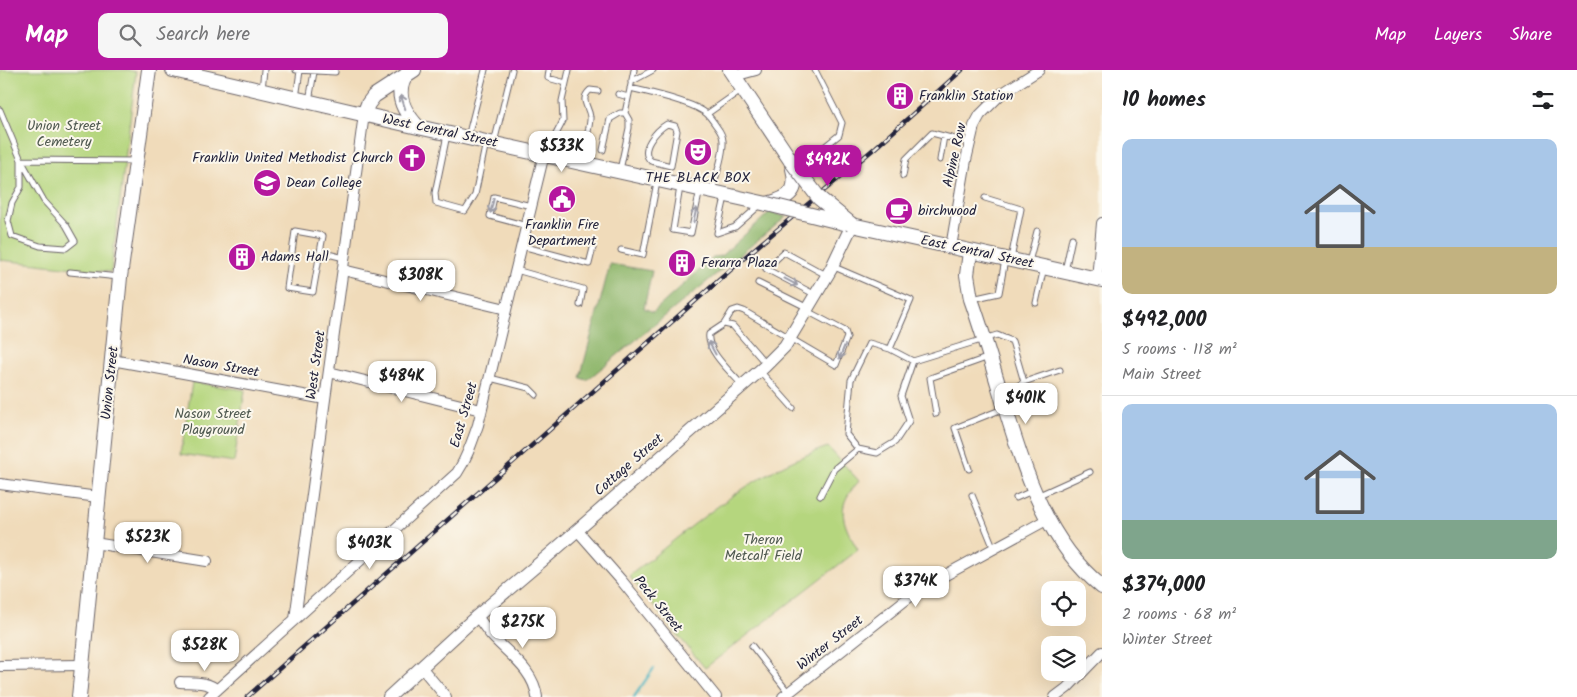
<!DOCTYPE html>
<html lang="en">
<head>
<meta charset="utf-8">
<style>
	body { margin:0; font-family:Kalam,sans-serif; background:#f6f6f6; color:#202124; height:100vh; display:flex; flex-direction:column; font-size:19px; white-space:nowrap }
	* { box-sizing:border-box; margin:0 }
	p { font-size:16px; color:#757577 }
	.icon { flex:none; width:28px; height:28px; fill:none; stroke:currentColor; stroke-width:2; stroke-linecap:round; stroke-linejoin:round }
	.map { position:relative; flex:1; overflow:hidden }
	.side { display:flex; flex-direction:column; background:#fff; width:475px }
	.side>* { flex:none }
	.fabs { position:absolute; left:1041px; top:511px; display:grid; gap:10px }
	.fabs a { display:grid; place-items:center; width:45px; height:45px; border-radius:10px; background:#fff; box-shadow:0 5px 20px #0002; font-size:25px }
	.price { position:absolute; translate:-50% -42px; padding:0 11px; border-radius:10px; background:#fff; color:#222; font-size:16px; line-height:32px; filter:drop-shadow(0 1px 2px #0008) }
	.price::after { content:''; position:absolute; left:50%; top:30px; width:15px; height:11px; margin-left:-8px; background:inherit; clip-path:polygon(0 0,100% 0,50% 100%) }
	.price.current { background:#b5179e; color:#fff }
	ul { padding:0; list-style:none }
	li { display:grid; align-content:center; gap:10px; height:265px; padding:0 20px }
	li+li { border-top:1px solid #e0e0e0 }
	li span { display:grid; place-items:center; height:155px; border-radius:10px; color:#555 }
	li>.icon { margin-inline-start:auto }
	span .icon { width:90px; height:90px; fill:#fffc; stroke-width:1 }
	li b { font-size:21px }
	h2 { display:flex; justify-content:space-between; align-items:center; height:60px; padding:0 20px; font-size:21px }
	header { display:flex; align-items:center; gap:30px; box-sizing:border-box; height:70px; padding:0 25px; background:#b5179e; color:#fff }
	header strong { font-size:24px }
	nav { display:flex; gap:28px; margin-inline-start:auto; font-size:18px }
	.search { width:350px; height:45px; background:#f6f6f6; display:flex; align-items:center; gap:12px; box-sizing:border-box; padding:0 18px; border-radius:10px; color:#757577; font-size:19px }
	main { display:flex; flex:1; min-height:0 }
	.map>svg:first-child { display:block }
	.green { fill:#b5d67e; stroke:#6c7c5c }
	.forest { fill:#90b76d; stroke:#596c54 }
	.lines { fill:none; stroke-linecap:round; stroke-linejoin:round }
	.stream { stroke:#40b0bb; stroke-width:2.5 }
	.service-casing { stroke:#6a6367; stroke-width:7 }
	.minor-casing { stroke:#6a6367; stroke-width:12 }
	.tertiary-casing { stroke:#6a6367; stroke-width:14 }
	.secondary-casing { stroke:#6a6367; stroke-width:16 }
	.service { stroke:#fff; stroke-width:5 }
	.minor { stroke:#fff; stroke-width:10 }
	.tertiary { stroke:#fff; stroke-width:12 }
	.secondary { stroke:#fff; stroke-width:14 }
	.rail-casing { stroke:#22223b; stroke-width:4.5 }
	.rail { stroke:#fbf7ec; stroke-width:2.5; stroke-dasharray:8; stroke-linecap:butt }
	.secondary-bridge-casing { stroke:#6a6367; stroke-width:16; stroke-linecap:butt }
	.secondary-bridge { stroke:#fff; stroke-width:14 }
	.oneway { stroke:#9c9ca7 }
	.labels { text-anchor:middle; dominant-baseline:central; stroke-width:4; stroke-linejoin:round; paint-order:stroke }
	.poi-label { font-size:14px; fill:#22223b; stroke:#fbf7ec; text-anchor:start }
	.park-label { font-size:14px; fill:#4e584f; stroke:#fbf7ec }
	.street-label { font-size:14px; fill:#22223b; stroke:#fbf7ec }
</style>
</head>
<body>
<header>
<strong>Map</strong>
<div class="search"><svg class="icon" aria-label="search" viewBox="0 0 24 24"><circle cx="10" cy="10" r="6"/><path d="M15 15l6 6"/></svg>Search here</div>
<nav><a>Map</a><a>Layers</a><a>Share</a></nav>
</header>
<main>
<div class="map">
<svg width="1102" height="627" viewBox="0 0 1102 627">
	<rect width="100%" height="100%" fill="#fbf7ec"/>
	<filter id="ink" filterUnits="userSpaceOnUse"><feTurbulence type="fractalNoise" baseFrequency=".02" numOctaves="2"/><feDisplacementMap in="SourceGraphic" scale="10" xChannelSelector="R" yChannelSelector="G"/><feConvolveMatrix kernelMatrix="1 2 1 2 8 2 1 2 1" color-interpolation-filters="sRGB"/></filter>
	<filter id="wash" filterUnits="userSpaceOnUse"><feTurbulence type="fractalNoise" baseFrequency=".0096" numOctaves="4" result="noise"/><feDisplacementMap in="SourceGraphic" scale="20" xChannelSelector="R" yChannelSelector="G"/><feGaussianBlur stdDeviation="1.12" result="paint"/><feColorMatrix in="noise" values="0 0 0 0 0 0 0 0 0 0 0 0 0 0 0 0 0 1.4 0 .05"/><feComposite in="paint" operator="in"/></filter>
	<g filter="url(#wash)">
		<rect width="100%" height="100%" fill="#f0dbba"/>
		<!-- green -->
		<path class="green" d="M0,0H128L136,2L111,202L0,190Z
			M192,312L245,320L234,392L181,384Z
			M828,377L859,411C855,416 850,421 847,427C837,446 849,464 858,480L705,598L629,506C691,458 752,401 828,377Z"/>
		<!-- forest -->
		<path class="forest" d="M770,142L786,147L587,310L580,308L610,194L652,201L644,238L653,242L714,187L721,186Z"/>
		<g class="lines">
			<!-- stream -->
			<path class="stream" d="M634,627L654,598"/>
		</g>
	</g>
	<g filter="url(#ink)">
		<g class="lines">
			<defs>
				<path id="service" d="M296,0L335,2V0
					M549,0L548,8L566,13
					M631,12L653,0
					M630,18C648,22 695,33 707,44C711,48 714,53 717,57C720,61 723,65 723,71C724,85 716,106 712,120
					M262,20L264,0
					M618,24L628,27
					M296,28L300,1
					M309,31L314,2
					M0,40L21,90L136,91
					M707,44L741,20
					M667,54L675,56L677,61L671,96L651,91C638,80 657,60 667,54Z
					M447,65L435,123L436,133L465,141L475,125L486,72
					M468,67L485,0
					M494,73L512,0
					M603,80L610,49L620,43H625
					M549,85L554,68L563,51L562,31L569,0
					M21,90L44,131L66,155L75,171L66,178L40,176L12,166L8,151L12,133L21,117Z
					M940,90L944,66
					M581,91C583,82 591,54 590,47C589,36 579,30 590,20L598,21
					M797,99L839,65L842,53L815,0
					M620,100L629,58V50L625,43L634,0
					M903,106L906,89L932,63L970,73
					M680,117L673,160L691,163L700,119
					M725,127L717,163L735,157L760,135
					M985,128L1021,139L1011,189
					M527,156L490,146L494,127L531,136
					M522,176L589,194L593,178
					M621,180L643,185L657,112
					M320,182L313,222L287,218L295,161L323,166L320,182L344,188
					M1029,192L1037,161
					M832,196L911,230L890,279
					M516,200L583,219L580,235
					M1065,201L1072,168
					M70,202L119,207
					M758,213L806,237
					M814,224L766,199L784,182L826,205
					M972,229L999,223L1005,190
					M1036,233L1044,197
					M724,254L732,241L738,239L744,241L836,295L847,267L845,261L807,241
					M760,301L793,338
					M490,308L529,318L536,325
					M742,315C732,303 706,281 709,264L724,254L733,256L766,294
					M1002,326L1024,312L1060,300
					M936,344L930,308L989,287
					M858,379L877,383L895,372L909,351L901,326L913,291
					M969,399L955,358L1005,338
					M972,425L994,479
					M820,426L834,399L858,379L846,364L851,310L869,273L890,279L913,291L997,265L1012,271L1024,312
					M1037,426L1090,402
					M1016,428L1032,421
					M752,576L788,622"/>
				<path id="minor" d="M734,6L756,0
					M951,177L966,90L974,56L980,45L1001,24L1039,0
					M343,200L506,239
					M1097,209L1102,153
					M112,290L325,329
					M329,302L481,340
					M0,414L98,427
					M577,460L621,510L716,627
					M94,473L207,491
					M477,546C482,553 486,559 491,565C508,584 534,600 537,627
					M295,549L364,44
					M0,596L82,595
					M421,597L446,627
					M180,612C192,613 208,611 217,620
					M209,627L457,403C467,388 472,372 478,355L544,84
					M783,627L918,520L1048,449
					M1055,627L1067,618L1102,582"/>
				<path id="tertiary" d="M389,627L477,546L549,485L764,297L785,276L831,199L852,155"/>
				<path id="secondary" d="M173,0L418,57L767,134C795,127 799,118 791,91L730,0
					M407,4C393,23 404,42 418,57
					M364,44L368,34L374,26L414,0
					M852,155L1102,210
					M970,182L967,205L971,229C983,263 993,297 1003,331C1024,398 1045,471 1102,517
					M79,627L120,207L149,0"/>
			</defs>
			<!-- service casing -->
			<use href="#service" class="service-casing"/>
			<!-- minor casing -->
			<use href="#minor" class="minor-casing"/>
			<!-- tertiary casing -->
			<use href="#tertiary" class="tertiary-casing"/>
			<!-- secondary casing -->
			<use href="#secondary" class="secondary-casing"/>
			<!-- service -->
			<use href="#service" class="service"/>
			<!-- minor -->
			<use href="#minor" class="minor"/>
			<!-- tertiary -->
			<use href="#tertiary" class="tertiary"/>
			<!-- secondary -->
			<use href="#secondary" class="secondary"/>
			<defs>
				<path id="rail" d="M247,627L752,181L876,77L962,0"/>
			</defs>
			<!-- rail casing -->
			<use href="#rail" class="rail-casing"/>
			<!-- rail -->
			<use href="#rail" class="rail"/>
			<defs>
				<path id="secondary-bridge" d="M791,91L819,128L852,155
					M767,134L844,153"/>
			</defs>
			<!-- secondary-bridge casing -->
			<use href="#secondary-bridge" class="secondary-bridge-casing"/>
			<!-- secondary-bridge -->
			<use href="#secondary-bridge" class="secondary-bridge"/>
		</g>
		<!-- one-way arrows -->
		<defs><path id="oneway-shaft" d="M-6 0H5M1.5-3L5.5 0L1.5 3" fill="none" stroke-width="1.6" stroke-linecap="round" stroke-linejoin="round" transform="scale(1.25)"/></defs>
		<g class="oneway">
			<use href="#oneway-shaft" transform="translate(403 32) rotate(-108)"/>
			<use href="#oneway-shaft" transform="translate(492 136) rotate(103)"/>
			<use href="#oneway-shaft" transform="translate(695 145) rotate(-78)"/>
			<use href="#oneway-shaft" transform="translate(791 212) rotate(28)"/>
			<use href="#oneway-shaft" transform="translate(712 278) rotate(-119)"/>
			<use href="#oneway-shaft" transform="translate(842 282) rotate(112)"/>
		</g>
	</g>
	<!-- icons -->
	<defs>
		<symbol id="building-disc" viewBox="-11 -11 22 22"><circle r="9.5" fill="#b5179e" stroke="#fbf7ec"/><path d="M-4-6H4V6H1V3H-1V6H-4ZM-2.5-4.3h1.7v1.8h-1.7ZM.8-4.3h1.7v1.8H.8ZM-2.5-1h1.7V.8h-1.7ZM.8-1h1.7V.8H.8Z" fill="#fff"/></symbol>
		<symbol id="theatre-disc" viewBox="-11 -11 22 22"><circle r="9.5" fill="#b5179e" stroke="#fbf7ec"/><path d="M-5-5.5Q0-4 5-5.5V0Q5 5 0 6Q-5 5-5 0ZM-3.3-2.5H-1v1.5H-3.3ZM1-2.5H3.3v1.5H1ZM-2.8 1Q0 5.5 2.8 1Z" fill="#fff"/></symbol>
		<symbol id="church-disc" viewBox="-11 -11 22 22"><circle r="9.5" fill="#b5179e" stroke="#fbf7ec"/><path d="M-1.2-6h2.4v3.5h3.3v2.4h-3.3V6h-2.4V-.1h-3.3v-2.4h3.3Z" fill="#fff"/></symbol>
		<symbol id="university-disc" viewBox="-11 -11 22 22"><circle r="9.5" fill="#b5179e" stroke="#fbf7ec"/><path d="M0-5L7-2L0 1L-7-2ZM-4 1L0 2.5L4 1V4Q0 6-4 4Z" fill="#fff"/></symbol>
		<symbol id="civic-disc" viewBox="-11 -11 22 22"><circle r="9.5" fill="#b5179e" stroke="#fbf7ec"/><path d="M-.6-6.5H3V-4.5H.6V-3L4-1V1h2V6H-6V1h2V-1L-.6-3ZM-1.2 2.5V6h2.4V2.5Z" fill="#fff"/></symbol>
		<symbol id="cafe-disc" viewBox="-11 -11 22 22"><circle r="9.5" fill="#b5179e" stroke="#fbf7ec"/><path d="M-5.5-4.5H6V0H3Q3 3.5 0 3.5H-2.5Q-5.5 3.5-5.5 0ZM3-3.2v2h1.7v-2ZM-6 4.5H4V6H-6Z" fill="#fff"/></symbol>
	</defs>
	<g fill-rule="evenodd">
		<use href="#building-disc" x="884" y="10" width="32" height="32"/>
		<use href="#theatre-disc" x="682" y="66" width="32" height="32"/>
		<use href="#church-disc" x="396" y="72" width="32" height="32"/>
		<use href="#university-disc" x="251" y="97" width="32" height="32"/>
		<use href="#civic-disc" x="546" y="113" width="32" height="32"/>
		<use href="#cafe-disc" x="883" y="125" width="32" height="32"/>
		<use href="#building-disc" x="226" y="171" width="32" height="32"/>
		<use href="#building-disc" x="666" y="177" width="32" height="32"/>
	</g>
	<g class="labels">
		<!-- poi labels -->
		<g class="poi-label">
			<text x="919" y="26">Franklin Station</text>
			<text x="393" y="88" text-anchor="end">Franklin United Methodist Church</text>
			<text x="698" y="108" text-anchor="middle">THE BLACK BOX</text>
			<text x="286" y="113">Dean College</text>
			<text x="918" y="141">birchwood</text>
			<text x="562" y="155" text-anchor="middle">Franklin Fire<tspan x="562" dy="16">Department</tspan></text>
			<text x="261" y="187">Adams Hall</text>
			<text x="701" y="193">Ferarra Plaza</text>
		</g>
		<!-- park labels -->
		<g class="park-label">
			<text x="64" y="56">Union Street<tspan x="64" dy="16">Cemetery</tspan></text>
			<text x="213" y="344">Nason Street<tspan x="213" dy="16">Playground</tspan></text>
			<text x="763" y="470">Theron<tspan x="763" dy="16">Metcalf Field</tspan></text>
		</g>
		<!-- street labels -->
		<g class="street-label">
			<text transform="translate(440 61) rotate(12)">West Central Street</text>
			<text transform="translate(955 85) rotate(-77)">Alpine Row</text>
			<text transform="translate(977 182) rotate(12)">East Central Street</text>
			<text transform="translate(316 295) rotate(-82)">West Street</text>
			<text transform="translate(221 296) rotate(10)">Nason Street</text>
			<text transform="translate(110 313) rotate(-84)">Union Street</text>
			<text transform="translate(464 345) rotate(-74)">East Street</text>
			<text transform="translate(629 395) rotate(-41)">Cottage Street</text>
			<text transform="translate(658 534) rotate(51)">Peck Street</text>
			<text transform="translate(830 573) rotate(-38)">Winter Street</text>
		</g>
	</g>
</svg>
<div class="fabs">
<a><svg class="icon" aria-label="locate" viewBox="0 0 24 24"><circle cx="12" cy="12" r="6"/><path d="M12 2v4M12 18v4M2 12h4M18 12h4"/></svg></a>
<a><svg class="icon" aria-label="layers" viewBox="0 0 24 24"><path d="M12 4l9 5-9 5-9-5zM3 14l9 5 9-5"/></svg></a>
</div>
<b class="price" style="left:562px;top:103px">$533K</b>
<b class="price current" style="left:828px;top:117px">$492K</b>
<b class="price" style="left:421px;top:232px">$308K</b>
<b class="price" style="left:402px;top:333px">$484K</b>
<b class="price" style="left:1026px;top:355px">$401K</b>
<b class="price" style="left:148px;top:494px">$523K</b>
<b class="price" style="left:370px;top:500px">$403K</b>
<b class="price" style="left:916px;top:538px">$374K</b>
<b class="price" style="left:523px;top:579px">$275K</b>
<b class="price" style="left:205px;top:602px">$528K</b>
</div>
<section class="side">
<h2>10 homes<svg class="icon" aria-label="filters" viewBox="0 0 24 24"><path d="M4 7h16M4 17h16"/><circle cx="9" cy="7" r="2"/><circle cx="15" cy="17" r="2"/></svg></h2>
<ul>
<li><span style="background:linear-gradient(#a9c7e8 70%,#c2b280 0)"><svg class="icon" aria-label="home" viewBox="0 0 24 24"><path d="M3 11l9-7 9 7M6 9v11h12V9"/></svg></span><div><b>$492,000</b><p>5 rooms · 118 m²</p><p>Main Street</p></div></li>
<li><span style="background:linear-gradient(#a9c7e8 75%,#7fa58c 0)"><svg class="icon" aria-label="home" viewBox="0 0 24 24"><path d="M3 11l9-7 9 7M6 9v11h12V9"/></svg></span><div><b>$374,000</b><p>2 rooms · 68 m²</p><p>Winter Street</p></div></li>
</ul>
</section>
</main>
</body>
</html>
